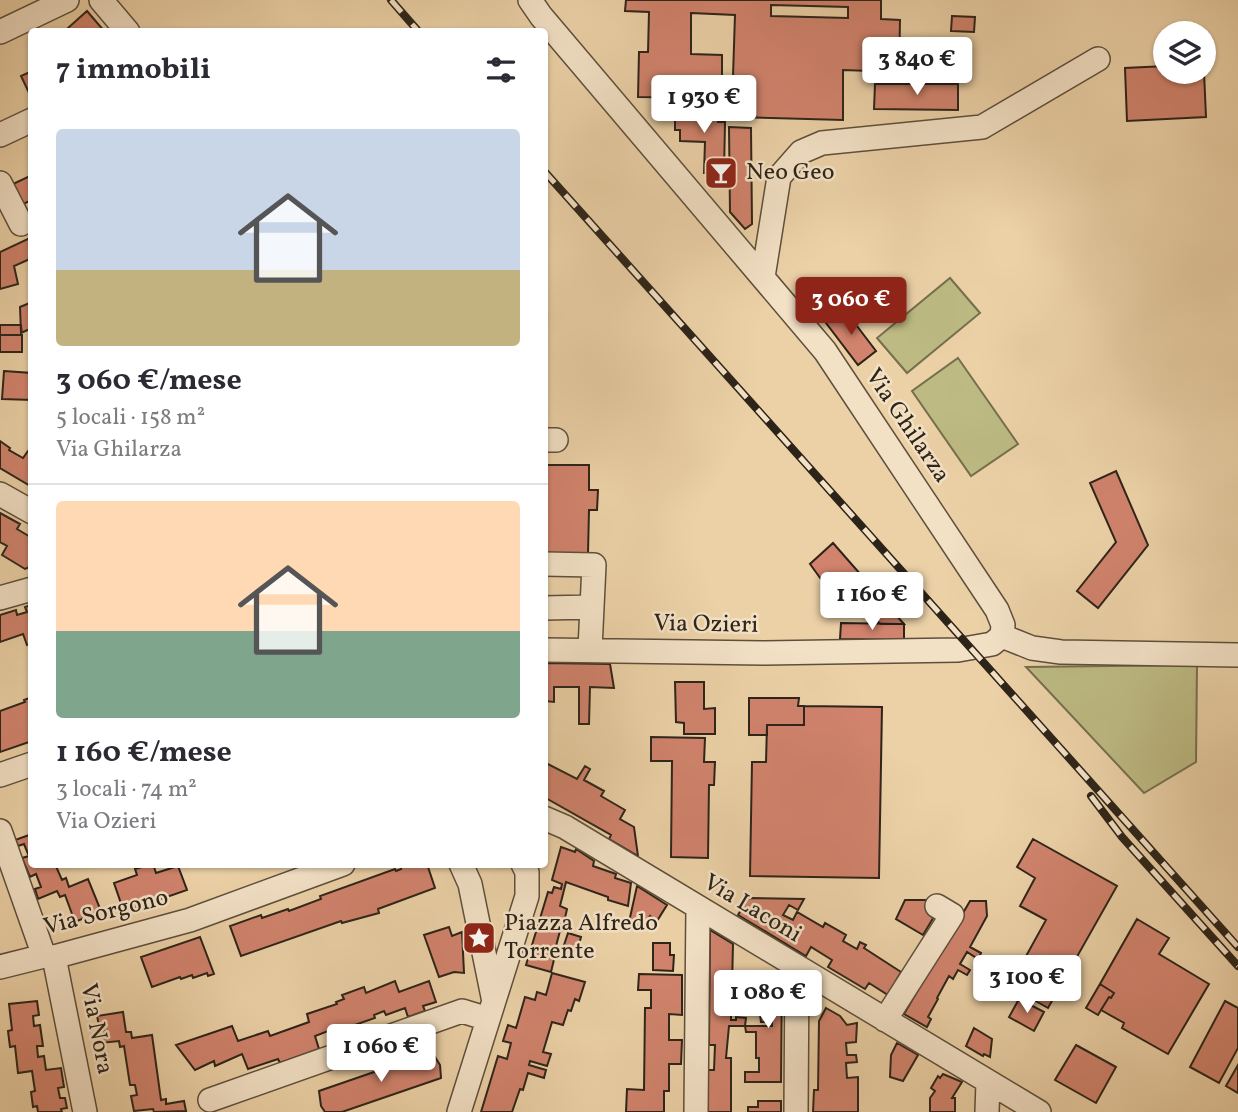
<!DOCTYPE html>
<html lang="it">
<head>
<meta charset="utf-8">
<style>
	body { margin:0; font-family:Vollkorn,serif; background:#f2f2f3; color:#2b2b33; height:100vh; display:flex; flex-direction:column; font-size:26px; white-space:nowrap }
	* { box-sizing:border-box; margin:0 }
	p { font-size:23px; color:#7c7c81 }
	.icon { flex:none; width:38px; height:38px; fill:none; stroke:currentColor; stroke-width:2; stroke-linecap:round; stroke-linejoin:round }
	.map { position:relative; flex:1; overflow:hidden }
	.side { position:absolute; left:28px; top:28px; width:520px; height:840px; display:flex; flex-direction:column; background:#fff; border-radius:7px; box-shadow:0 2px 5px #0004 }
	.side>* { flex:none }
	.fabs { position:absolute; left:1153px; top:21px; display:grid; gap:14px }
	.fabs a { display:grid; place-items:center; width:63px; height:63px; border-radius:50%; background:#fff; box-shadow:0 2px 5px #0004; font-size:35px }
	.price { position:absolute; translate:-50% -60px; padding:0 16px; border-radius:7px; background:#fff; color:#222; font-size:23px; line-height:46px; filter:drop-shadow(0 2px 4px #0008) }
	.price::after { content:''; position:absolute; left:50%; top:42px; width:21px; height:16px; margin-left:-10px; background:inherit; clip-path:polygon(0 0,100% 0,50% 100%) }
	.price.selected { background:#8f2418; color:#fff }
	ul { padding:0; list-style:none }
	li { display:grid; align-content:center; gap:14px; height:371px; padding:0 28px }
	li+li { border-top:2px solid #e1e1e2 }
	li span { display:grid; place-items:center; height:217px; border-radius:7px; color:#555 }
	li>.icon { margin-inline-start:auto }
	span .icon { width:126px; height:126px; fill:#fffc; stroke-width:1 }
	li b { font-size:30px }
	h2 { display:flex; justify-content:space-between; align-items:center; height:84px; padding:0 28px; font-size:30px }
	.map>svg:first-child { display:block }
	.green { fill:#bdba83; stroke:#756f4e; stroke-width:2 }
	.building { fill:#d1836d; stroke:#2d2419; stroke-width:2; fill-rule:evenodd }
	.lines { fill:none; stroke-linecap:round; stroke-linejoin:round }
	.minor-casing { stroke:#5d4f3c; stroke-width:26 }
	.minor { stroke:#f3e1c6; stroke-width:23 }
	.rail-casing { stroke:#2d2419; stroke-width:8 }
	.rail { stroke:#f3e1c6; stroke-width:5; stroke-dasharray:16; stroke-linecap:butt }
	.labels { text-anchor:middle; dominant-baseline:central; stroke-width:5; stroke-linejoin:round; paint-order:stroke }
	.poi-label { font-size:24px; fill:#2d2419; stroke:#f3e1c6; text-anchor:start }
	.street-label { font-size:24px; fill:#2d2419; stroke:#f3e1c6 }
</style>
</head>
<body>
<div class="map">
<svg width="1238" height="1112" viewBox="0 0 1238 1112">
	<rect width="100%" height="100%" fill="#ecd1a7"/>
	<filter id="stains"><feTurbulence type="fractalNoise" baseFrequency=".00286" numOctaves="4"/><feColorMatrix values="0 0 0 0 .2 0 0 0 0 .09 0 0 0 0 .02 0 0 0 .5 -.17"/></filter>
	<radialGradient id="worn" r=".72"><stop offset=".6" stop-color="#630" stop-opacity="0"/><stop offset="1" stop-color="#630" stop-opacity=".3"/></radialGradient>
	<!-- green -->
	<path class="green" d="M950,278L980,313L907,373L877,338Z
		M958,358L1018,444L971,476L912,391Z
		M1197,665L1196,762L1144,793L1026,667Z"/>
	<!-- building -->
	<path class="building" d="M626,0H881V19L900,20L899,72L843,70V120L732,117L733,86L718,85V98L638,97L639,52H648L649,12L625,11ZM771,5L848,7V18L771,16ZM691,13L735,15L733,76H722V55L691,54Z
		M87,11L105,32H72L68,28Z
		M952,16L975,17L974,32L951,31Z
		M908,49L959,50V75L908,74Z
		M1166,66V72H1204L1206,117L1127,121L1125,68Z
		M32,71V99L21,76Z
		M875,84H958V110L874,109Z
		M675,108L705,109V113L719,114L718,122H725L724,173H704L705,142L680,141V130H675Z
		M729,127L751,128L752,224L745,229L730,212Z
		M32,175V200L23,204L13,184Z
		M32,237V258L14,266L18,284L0,289V252Z
		M32,302V328L21,333L20,307Z
		M844,309L876,351L858,365L826,323Z
		M0,325H21L22,335H0Z
		M0,335H22V352H0Z
		M4,371L32,373V400L2,399Z
		M0,441L10,448L9,450L23,458L28,451L32,453V487L0,468Z
		M544,465H589V490H598L597,510H589L588,554H544Z
		M1116,471L1148,545L1098,608L1077,591L1116,542L1090,483Z
		M0,513L20,524L17,529L32,538V566L25,569L2,555L7,546L0,542Z
		M833,543L904,624H880L871,614L832,613L831,593L810,564Z
		M31,605L32,643L27,645L23,634L0,642V615L16,610L17,615L27,612L25,607Z
		M841,623L904,624V640L840,639Z
		M544,663L610,664L614,688L590,687L589,724H579V687H554V702L545,701L544,711Z
		M675,682H704V709L715,708V734H684V723L676,722Z
		M32,697V741L0,752V711L25,702L24,700Z
		M749,698H799L798,706H804V725H767V735H749Z
		M804,706L882,707L879,878L750,876L752,762H766L767,725H804Z
		M651,737L705,738L704,762H715L714,785H709L708,858L671,857L672,761H651Z
		M544,762L577,779L585,766L590,769L584,780L604,791L601,796L625,810L620,819L634,827L638,856L609,839L611,835L544,797Z
		M32,834V864H55L62,880L66,878L69,887L88,879L101,911L75,922L65,895L60,897L57,891L38,899L35,889L41,887L36,874L30,877L22,858L29,856L24,844L18,846L15,840Z
		M1033,839L1117,886L1048,1008L1018,991L1029,972L1020,967L1046,920L1020,906L1035,878L1017,867Z
		M561,847L575,852L576,849L594,861L593,866L616,874L615,878L631,883L628,906L608,900V897L566,882L560,906L567,909L562,931H560L556,946L557,947L551,972L526,965L548,892L552,893L554,887L561,889L562,884L552,880Z
		M141,864H153L156,873L178,866L187,890L124,912L114,883L137,875L135,869L142,867Z
		M409,864H427L435,888L378,909L379,913L342,923L341,921L241,956L230,926L261,915L262,918L288,909L289,911L321,899L320,896L395,869L396,871L401,869V867Z
		M637,886L667,905L657,921L650,916L643,929L629,922Z
		M748,898L804,899L798,910L789,905L783,915L793,920L797,912L823,927L825,923L846,935L843,941L857,949L860,942L866,945L864,948L901,972L888,995L869,983L865,989L828,967L832,960L811,947L806,956L738,915Z
		M905,900H929L935,915L923,935L896,919Z
		M970,901H986L987,916L970,947L981,953L978,959L967,952L960,964L970,970L967,975L958,970L953,979L949,976L937,998L938,999L928,1017L931,1019L927,1027L904,1014Z
		M1137,919L1169,938L1159,954L1209,984L1168,1054L1122,1028L1124,1023L1101,1010L1109,997L1111,998L1114,993L1100,984Z
		M449,927L452,936L462,932L464,973L454,972L439,977L424,935Z
		M710,930L733,944L732,986H746V994H731V1020H736V1017L746,1018L745,1026H729L726,1058H731V1112H708V1070H714L715,1045H709Z
		M568,933L581,937L577,952L563,948Z
		M200,937L214,974L208,976L207,973L193,978L192,975L181,979L180,977L152,987L141,957Z
		M653,943H670V955H674L673,971L653,970Z
		M552,973L585,982L579,1001L575,999L571,1011L568,1010L563,1025L552,1022L543,1052L551,1054L547,1066L530,1061L529,1065L546,1070L544,1078L528,1073L523,1090L520,1089L512,1112H481L498,1056L507,1059L511,1043L503,1041L508,1025L516,1028L525,997L535,1000L537,992L546,995Z
		M639,974L682,975V1015L669,1014V1040H682L681,1064H669V1091H664V1112H626L627,1089L644,1090L645,1008H651V990H638Z
		M760,974H782L781,1082H745V1072H759V1058H756V1032H746L745,1026H772V1022H761L759,1006H752L751,991H761Z
		M395,981L399,992L429,981L436,1002L423,1006L425,1011L408,1017L405,1008L386,1015L384,1011L374,1015L375,1018L329,1034L328,1031L315,1036L319,1049L280,1063L278,1059L248,1069L242,1054L215,1066L214,1061L195,1070L176,1045L232,1026L238,1041L268,1031L270,1036L309,1022L307,1014L337,1004L336,1002L344,999L342,995L364,987L366,993Z
		M1100,984L1114,993L1111,998L1109,997L1098,1015L1086,1008Z
		M1019,999L1044,1012L1034,1031L1009,1017Z
		M37,1001L39,1015L33,1016L34,1026L40,1025L43,1046H37L38,1057L44,1056L46,1070L61,1068L64,1087L58,1088L60,1098H65L67,1108L61,1109L62,1112H38L37,1106L33,1107L31,1092L35,1091L32,1071L18,1073L15,1046L10,1047L8,1031L12,1030L9,1004Z
		M1225,1001L1238,1008V1048L1219,1083L1190,1067Z
		M826,1008L840,1016L847,1025L857,1023L856,1042L846,1043L847,1055H856L857,1062L846,1063L847,1078L858,1077V1112H813L814,1090H818L819,1021Z
		M123,1012L126,1032H131L132,1038L152,1035L161,1100L166,1099V1104L184,1101L186,1111L154,1112L153,1109L134,1111L131,1096L137,1095L135,1085H130L124,1046L120,1047L119,1041L101,1043L100,1036L105,1035L103,1025H99L97,1016Z
		M974,1028L992,1039L990,1057L984,1054L983,1056L966,1046Z
		M897,1043L918,1055L903,1081L890,1077L891,1055Z
		M1076,1045L1116,1067L1096,1103L1055,1080Z
		M432,1052L440,1065L441,1078L342,1112H325L321,1106L319,1091Z
		M1238,1065V1093L1226,1086Z
		M943,1074L962,1082L952,1098H955V1112H930V1098L935,1091L931,1088L938,1076L940,1078Z
		M758,1101H781V1112H748V1107H758Z"/>
	<g class="lines">
		<defs>
			<path id="minor" d="M101,0L128,32
				M530,0L541,16L825,351L997,610L1003,625L1002,636
				M0,32L67,0
				M0,135L32,120
				M0,183L21,224
				M763,277L779,177L801,152L822,143L982,127L1098,59
				M544,440H556
				M0,494L32,512
				M544,564L594,565L590,649
				M0,598L32,589
				M544,608L592,607
				M1002,636L1032,648L1061,652L1238,655
				M544,650L764,653L958,650L992,644L1002,636
				M0,775L32,764
				M544,818L565,827L1039,1112
				M0,831L44,956
				M461,864L470,884L493,997
				M54,957L85,1112
				M0,967L44,956L54,957L190,920L343,864
				M885,1020L952,915L937,906
				M210,1100L462,1011L488,1019
				M459,1112L527,896V872L523,864
				M696,1112L698,907
				M796,1112L797,967
				M987,1112L988,1082"/>
		</defs>
		<!-- minor casing -->
		<use href="#minor" class="minor-casing"/>
		<!-- minor -->
		<use href="#minor" class="minor"/>
		<defs>
			<path id="rail" d="M391,0L419,32
				M544,171L1238,947
				M1091,796L1122,837L1238,966"/>
		</defs>
		<!-- rail casing -->
		<use href="#rail" class="rail-casing"/>
		<!-- rail -->
		<use href="#rail" class="rail"/>
	</g>
	<!-- icons -->
	<defs>
		<symbol id="bar-square" viewBox="-11 -11 22 22"><rect x="-9" y="-9" width="18" height="18" rx="4" fill="#8f2418" stroke="#f3e1c6"/><path d="M-6-5H6L.8 .8V4.5H3.5V6h-7V4.5H-.8V.8Z" fill="#fff"/></symbol>
		<symbol id="sight-square" viewBox="-11 -11 22 22"><rect x="-9" y="-9" width="18" height="18" rx="4" fill="#8f2418" stroke="#f3e1c6"/><path d="M0-6L1.8-2.2L6-1.7L2.9 1.2L3.7 5.4L0 3.3L-3.7 5.4L-2.9 1.2L-6-1.7L-1.8-2.2Z" fill="#fff"/></symbol>
	</defs>
	<g fill-rule="evenodd">
		<use href="#bar-square" x="702" y="154" width="38" height="38"/>
		<use href="#sight-square" x="460" y="919" width="38" height="38"/>
	</g>
	<g class="labels">
		<!-- poi labels -->
		<g class="poi-label">
			<text x="746" y="173">Neo Geo</text>
			<text x="504" y="924">Piazza Alfredo<tspan x="504" dy="28">Torrente</tspan></text>
		</g>
		<!-- street labels -->
		<g class="street-label">
			<text transform="translate(907 426) rotate(56)">Via Ghilarza</text>
			<text transform="translate(706 625) rotate(1)">Via Ozieri</text>
			<text transform="translate(752 909) rotate(31)">Via Laconi</text>
			<text transform="translate(106 913) rotate(-14)">Via Sorgono</text>
			<text transform="translate(96 1029) rotate(79)">Via Nora</text>
		</g>
	</g>
	<rect width="100%" height="100%" filter="url(#stains)"/>
	<rect width="100%" height="100%" fill="url(#worn)"/>
</svg>
<div class="fabs">
<a><svg class="icon" aria-label="layers" viewBox="0 0 24 24"><path d="M12 4l9 5-9 5-9-5zM3 14l9 5 9-5"/></svg></a>
</div>
<b class="price" style="left:917px;top:97px">3 840 €</b>
<b class="price" style="left:704px;top:135px">1 930 €</b>
<b class="price selected" style="left:851px;top:337px">3 060 €</b>
<b class="price" style="left:872px;top:632px">1 160 €</b>
<b class="price" style="left:1027px;top:1015px">3 100 €</b>
<b class="price" style="left:768px;top:1030px">1 080 €</b>
<b class="price" style="left:381px;top:1084px">1 060 €</b>
<section class="side">
<h2>7 immobili<svg class="icon" aria-label="filters" viewBox="0 0 24 24"><path d="M4 7h16M4 17h16"/><circle cx="9" cy="7" r="2"/><circle cx="15" cy="17" r="2"/></svg></h2>
<ul>
<li><span style="background:linear-gradient(#c9d6e8 65%,#c2b280 0)"><svg class="icon" aria-label="home" viewBox="0 0 24 24"><path d="M3 11l9-7 9 7M6 9v11h12V9"/></svg></span><div><b>3 060 €/mese</b><p>5 locali · 158 m²</p><p>Via Ghilarza</p></div></li>
<li><span style="background:linear-gradient(#ffd9b3 60%,#7fa58c 0)"><svg class="icon" aria-label="home" viewBox="0 0 24 24"><path d="M3 11l9-7 9 7M6 9v11h12V9"/></svg></span><div><b>1 160 €/mese</b><p>3 locali · 74 m²</p><p>Via Ozieri</p></div></li>
</ul>
</section>
</div>
</body>
</html>
